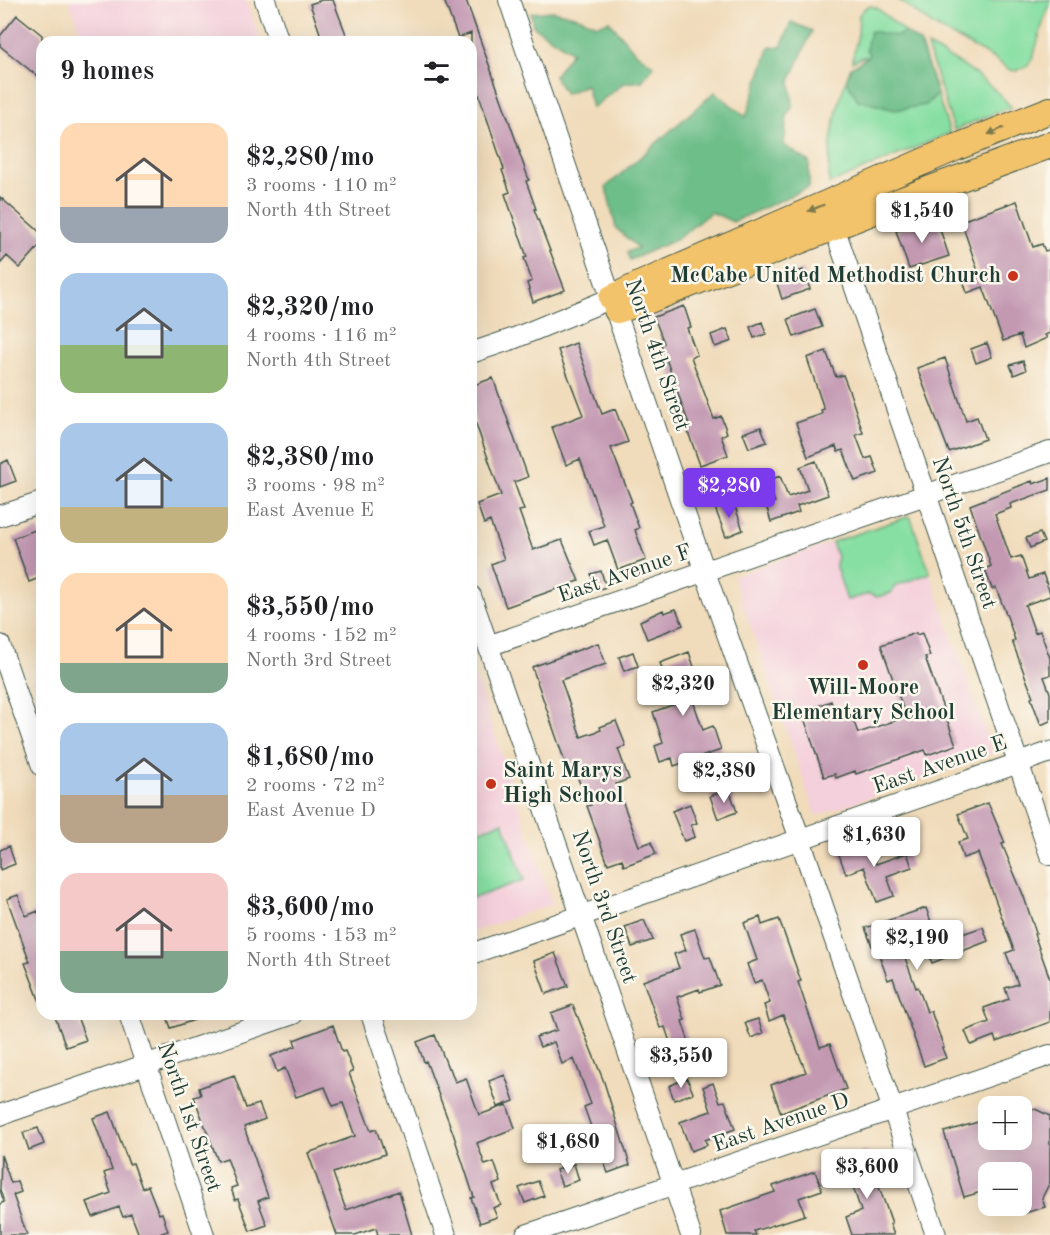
<!DOCTYPE html>
<html lang="en">
<head>
<meta charset="utf-8">
<style>
	body { margin:0; font-family:"Old Standard TT",serif; background:#f2f2f2; color:#202124; height:100vh; display:flex; flex-direction:column; font-size:22px; white-space:nowrap }
	* { box-sizing:border-box; margin:0 }
	p { font-size:20px; color:#757577 }
	.icon { flex:none; width:33px; height:33px; fill:none; stroke:currentColor; stroke-width:2; stroke-linecap:round; stroke-linejoin:round }
	.map { position:relative; flex:1; overflow:hidden }
	.details { position:absolute; left:36px; top:36px; width:441px; height:984px; display:flex; flex-direction:column; background:#fff; border-radius:18px; box-shadow:0 6px 24px #0002 }
	.details>* { flex:none }
	.buttons { position:absolute; left:978px; top:1096px; display:grid; gap:12px }
	.buttons a { display:grid; place-items:center; width:54px; height:54px; border-radius:12px; background:#fff; box-shadow:0 6px 24px #0002; font-size:30px }
	.price { position:absolute; translate:-50% -51px; padding:0 14px; border-radius:6px; background:#fff; color:#222; font-size:20px; line-height:39px; filter:drop-shadow(0 2px 3px #0008) }
	.price::after { content:''; position:absolute; left:50%; top:36px; width:18px; height:14px; margin-left:-9px; background:inherit; clip-path:polygon(0 0,100% 0,50% 100%) }
	.price.on { background:#7c3aed; color:#fff }
	ul { padding:0; list-style:none }
	li { display:flex; align-items:center; gap:18px; height:150px; padding:0 24px }
	li span { display:grid; place-items:center; flex:none; width:168px; height:120px; border-radius:18px; color:#555 }
	li>.icon { margin-inline-start:auto }
	span .icon { width:72px; height:72px; fill:#fffc; stroke-width:1 }
	li b { font-size:26px }
	h2 { display:flex; justify-content:space-between; align-items:center; height:72px; padding:0 24px; font-size:26px }
	.map>svg:first-child { display:block }
	.built { fill:#f4cfdc }
	.green { fill:#87dfa3; stroke:#538e6c; stroke-width:1.5 }
	.forest { fill:#6dbe89; stroke:#467e5e; stroke-width:1.5 }
	.building { fill:#c399b2 }
	.lines { fill:none; stroke-linecap:round; stroke-linejoin:round }
	.minor-casing { stroke:#3e5548; stroke-width:22 }
	.major-casing { stroke:#3e5548; stroke-width:28 }
	.minor { stroke:#fff; stroke-width:20 }
	.major { stroke:#f2c36a; stroke-width:26 }
	.oneway { fill:#7e794c }
	.poi-dot { fill:#c8321e; stroke:#fbf7ec; stroke-width:2 }
	.labels { text-anchor:middle; dominant-baseline:central; stroke-width:5; stroke-linejoin:round; paint-order:stroke }
	.poi-label { font-size:22px; font-weight:bold; fill:#1f3d34; stroke:#fbf7ec; text-anchor:end }
	.street-label { font-size:22px; fill:#1f3d34; stroke:#fbf7ec }
</style>
</head>
<body>
<div class="map">
<svg width="1050" height="1235" viewBox="0 0 1050 1235">
	<rect width="100%" height="100%" fill="#fbf7ec"/>
	<filter id="ink" filterUnits="userSpaceOnUse"><feTurbulence type="fractalNoise" baseFrequency=".0167" numOctaves="2"/><feDisplacementMap in="SourceGraphic" scale="12" xChannelSelector="R" yChannelSelector="G"/><feConvolveMatrix kernelMatrix="1 2 1 2 8 2 1 2 1" color-interpolation-filters="sRGB"/></filter>
	<filter id="wash" filterUnits="userSpaceOnUse"><feTurbulence type="fractalNoise" baseFrequency=".008" numOctaves="4" result="noise"/><feDisplacementMap in="SourceGraphic" scale="24" xChannelSelector="R" yChannelSelector="G"/><feGaussianBlur stdDeviation="1.35" result="paint"/><feColorMatrix in="noise" values="0 0 0 0 0 0 0 0 0 0 0 0 0 0 0 0 0 1.4 0 .05"/><feComposite in="paint" operator="in"/></filter>
	<g filter="url(#wash)">
		<rect width="100%" height="100%" fill="#f0dbba"/>
		<!-- built -->
		<path class="built" d="M69,0H246L261,42H84Z
			M910,516L993,754L816,816L733,576Z
			M471,664L552,904L471,932Z"/>
		<!-- green -->
		<path class="green" d="M899,0H1050V5L1044,19L1033,58L1028,65L1017,71L1010,70L993,58L934,26Z
			M871,6L877,8L905,32L903,44L868,57H862L852,62L858,34L859,15L865,8Z
			M920,43L950,133L829,184C828,141 836,106 851,67Z
			M927,46C959,62 989,80 1012,108L1002,110L954,130Z
			M910,516L930,573L895,586L891,593L877,597L869,594L847,600L836,567L837,557L832,542Z
			M503,822L524,880L471,899V833Z"/>
		<!-- forest -->
		<path class="forest" d="M553,11L578,17L598,25L609,21L634,51L654,66L642,81L624,83L592,108L586,85L565,94L554,76L572,52L533,26L531,13Z
			M791,22L812,31L790,81L793,105L787,116L784,145L809,162V187L733,222L711,212L677,239L630,260L627,252L638,248L616,228L606,187L715,92L746,117L770,46L781,47Z
			M870,31L897,36L905,32L920,43L937,94L926,105L895,110L858,100L846,80L851,67L868,57L869,54L866,50Z"/>
		<g id="blocks">
			<!-- building -->
			<path class="building" d="M322,0H333L349,42H323L310,4Z
				M444,0H466L520,152H519L529,180L526,181L536,209H534L565,290L533,302L527,283L532,281L524,258L527,257L505,194L510,192L502,170L504,169L479,95L475,96L471,85V33L458,38Z
				M17,15L42,35V80L0,46V36Z
				M0,197L42,234V243L20,268L7,256L0,264Z
				M1017,201L1033,247L1042,244L1045,251L1050,250V333L1045,335L1047,338L1024,348L1020,335L1003,341L983,287L967,293L963,280L979,274L961,221Z
				M936,218L949,256L909,269L896,231Z
				M803,270L810,289L782,299L776,280Z
				M684,306L691,327L687,328L697,355L691,357L714,419L721,416L727,433L721,436L728,455L700,465L687,429L690,428L661,344L664,343L654,317Z
				M815,309L822,327L794,337L788,319Z
				M762,322L766,334L754,338L750,327Z
				M727,329L732,341L715,347L711,335Z
				M576,343L602,414L615,409L628,442L611,448L632,502L630,503L639,528L635,530L646,560L618,570L607,540L594,545L589,531L604,526L580,459L566,465L552,427L583,415L558,350Z
				M987,343L992,357L976,363L971,349Z
				M826,351L836,377L843,375L850,393L863,433L856,435L865,459L872,457L878,473L855,481L843,450L838,452L836,446L808,457L796,423L822,414L821,410L824,409L807,358Z
				M945,358L966,421L977,417L985,439L949,452L917,368Z
				M1023,361L1026,370L1014,375L1010,365Z
				M493,378L528,477L514,482L524,510L519,511L533,550L562,540L579,581L506,607L491,564L504,559L490,521L484,524L477,504L501,495L471,410V386Z
				M761,427L767,442L749,448L743,433Z
				M8,460L16,481L0,487V464Z
				M816,461L828,495L797,506L799,512L771,522L766,505L775,502L767,481L780,476L788,497L808,490L800,467Z
				M1050,478V490L1010,504L1011,508L995,514L1011,559L1021,556L1029,579L1043,574L1050,593V596L1025,605L1035,633L1040,631L1050,658V675L1044,677L1050,693V721L1041,725L1031,698L1033,697L1012,641L1015,640L1008,619L996,588L992,589L985,569L991,566L970,505L1032,481L1033,484Z
				M733,501L743,530L726,537L715,508Z
				M38,529L42,541V577L29,582L13,538Z
				M1040,533L1044,542L1030,548L1026,538Z
				M601,571L606,587L596,590L591,574Z
				M676,609L683,625L647,639L640,621L663,610L664,613Z
				M916,633L917,635L922,633L930,656L925,657L956,745L927,755L925,750L856,774L855,771L836,778L835,774L824,777L802,712L831,701L835,713L849,708L858,733L906,717L881,645Z
				M598,643L606,664L561,680L581,737L601,730L600,727L616,721L626,746L618,749L629,779L616,784L639,846L651,842L656,854L624,866L622,859L608,864L587,806L591,805L584,784L581,786L573,766L567,768L532,667Z
				M633,652L638,666L624,671L619,657Z
				M689,652L701,688L690,692L703,730L713,726L721,750L674,766L672,758L660,762L655,746L663,743L653,712L675,704L660,663Z
				M729,789L737,812L718,819L710,796Z
				M988,803L1005,843L1002,844L1024,897L1036,933L1034,934L1050,979V1022L996,1042L994,1036L971,1045L965,1031L989,1022L984,1008L1009,999L1005,988L1018,984L1006,953L1014,950L978,853L963,858L958,842L968,839L958,814Z
				M690,804L697,823L691,825L695,837L684,841L672,811Z
				M907,829L915,850L898,855L891,835Z
				M868,841L876,864L907,853L912,867L887,876L894,896L877,902L864,867L846,874L838,852Z
				M9,846L15,864L0,870V850Z
				M18,895L26,916L38,911L42,923V1007L25,963L30,962L7,899Z
				M926,908L938,942L983,927L988,941L932,963L922,936L900,944L916,988L918,987L927,1012L931,1011L944,1048H942L946,1058L924,1066L893,978L888,980L878,952L875,953L865,928Z
				M760,917L762,925L779,919L801,981L798,982L820,1047L830,1044L846,1089L781,1113L771,1085L806,1072L783,1015L769,1021L764,1005L770,1003L762,980L754,983L747,964L757,960L744,923Z
				M644,920L653,940L632,947L625,927Z
				M695,929L705,958L710,957L720,985L700,992L699,989L677,997L685,1020L682,1021L692,1051L675,1057L665,1027L660,1028L643,981L679,968L674,954L686,950L680,934Z
				M555,953L568,986L546,994L534,961Z
				M573,1005L604,1082L630,1165L608,1173L600,1152L580,1160L575,1145L595,1138L584,1107L591,1104L574,1059L562,1064L554,1042L540,1047L536,1037L557,1030L551,1013Z
				M54,1014H76L86,1040L66,1047Z
				M166,1014H205L206,1016L171,1028Z
				M758,1019L763,1033L751,1038L745,1023Z
				M333,1025L342,1052L345,1051L353,1071L349,1073L363,1110L371,1131L376,1129L385,1154L333,1173L346,1210L399,1191L412,1235H378L376,1228L355,1235H337L308,1153L355,1136L343,1103L333,1106L325,1087L296,1097L285,1068L277,1072L271,1056L296,1046L294,1040Z
				M435,1035L448,1068H450L455,1082L466,1078L479,1115L507,1105L515,1128L477,1143L485,1165L494,1162L501,1182L493,1185L501,1205L493,1208L497,1217L480,1223L471,1198L474,1197L453,1133L426,1061L424,1062L417,1042Z
				M234,1075L246,1108L259,1104L265,1119L244,1127L268,1197L258,1201L267,1225L250,1231L238,1199L235,1200L231,1188L237,1186L227,1158L218,1161L194,1097L201,1095L199,1088Z
				M505,1075L514,1101L498,1107L489,1081Z
				M687,1078L693,1093L674,1100L669,1086Z
				M713,1083L720,1102L725,1101L735,1129L705,1140L707,1145L691,1151L680,1122L711,1111L703,1087Z
				M1035,1109L1050,1116V1182L1042,1198L1045,1207L1025,1213L1022,1203V1173H988V1190L964,1197L944,1132L988,1119V1140H1022V1113Z
				M110,1112L129,1164L133,1163L142,1188L148,1186L159,1214L162,1213L168,1231L156,1235H139L131,1214L123,1217L119,1207L93,1217L87,1202L111,1193L104,1173L112,1170L93,1118Z
				M38,1128L44,1144L29,1150L23,1133Z
				M866,1151L892,1223L890,1224L894,1235H852L846,1217L861,1211L844,1159Z
				M1,1155L11,1183L17,1181L21,1192L13,1195L27,1235H0V1204L4,1202L0,1190Z
				M574,1164L579,1180L562,1186L556,1170Z
				M815,1171L822,1190L799,1198L805,1215L754,1231L756,1235H727L720,1211L775,1192L773,1186Z
				M538,1181L544,1196L525,1203L519,1188Z"/>
		</g>
	</g>
	<g filter="url(#ink)">
		<use href="#blocks" fill-opacity="0" stroke="#3e5548" stroke-width="1.5"/>
		<g class="lines">
			<defs>
				<path id="minor" d="M265,0L279,42
					M509,0L705,572L800,839L936,1235
					M834,227L1050,855
					M471,353L515,338L612,298
					M0,516L42,502
					M471,596L691,1235
					M0,645L42,766
					M488,646L1050,452
					M471,954L1050,752
					M129,1014L204,1235
					M371,1014L446,1235
					M0,1115L293,1014
					M526,1235L1050,1055"/>
				<path id="major" d="M612,298L639,285L957,147L1050,110
					M617,310L647,301L920,193L1050,145"/>
			</defs>
			<!-- minor casing -->
			<use href="#minor" class="minor-casing"/>
			<!-- major casing -->
			<use href="#major" class="major-casing"/>
			<!-- minor -->
			<use href="#minor" class="minor"/>
			<!-- major -->
			<use href="#major" class="major"/>
		</g>
		<!-- one-way arrows -->
		<defs><path id="oneway-solid" d="M-6-.8H1V-3.2L6.5 0L1 3.2V.8H-6Z" transform="scale(1.5)"/></defs>
		<g class="oneway">
			<use href="#oneway-solid" transform="translate(996 131) rotate(157)"/>
			<use href="#oneway-solid" transform="translate(816 208) rotate(157)"/>
		</g>
	</g>
	<!-- markers -->
	<g class="poi-dot">
		<circle cx="1013" cy="276" r="6"/>
		<circle cx="863" cy="665" r="6"/>
		<circle cx="491" cy="784" r="6"/>
	</g>
	<g class="labels">
		<!-- poi labels -->
		<g class="poi-label">
			<text x="1001" y="276">McCabe United Methodist Church</text>
			<text x="863" y="688" text-anchor="middle">Will-Moore<tspan x="863" dy="25">Elementary School</tspan></text>
			<text x="503" y="771" text-anchor="start">Saint Marys<tspan x="503" dy="25">High School</tspan></text>
		</g>
		<!-- street labels -->
		<g class="street-label">
			<text transform="translate(657 355) rotate(71)">North 4th Street</text>
			<text transform="translate(964 533) rotate(71)">North 5th Street</text>
			<text transform="translate(625 574) rotate(-19)">East Avenue F</text>
			<text transform="translate(940 765) rotate(-19)">East Avenue E</text>
			<text transform="translate(604 907) rotate(71)">North 3rd Street</text>
			<text transform="translate(189 1117) rotate(71)">North 1st Street</text>
			<text transform="translate(781 1123) rotate(-19)">East Avenue D</text>
		</g>
	</g>
</svg>
<div class="buttons">
<a>+</a>
<a>−</a>
</div>
<b class="price" style="left:922px;top:244px">$1,540</b>
<b class="price on" style="left:729px;top:519px">$2,280</b>
<b class="price" style="left:683px;top:717px">$2,320</b>
<b class="price" style="left:724px;top:804px">$2,380</b>
<b class="price" style="left:874px;top:868px">$1,630</b>
<b class="price" style="left:917px;top:971px">$2,190</b>
<b class="price" style="left:681px;top:1089px">$3,550</b>
<b class="price" style="left:568px;top:1175px">$1,680</b>
<b class="price" style="left:867px;top:1200px">$3,600</b>
<section class="details">
<h2>9 homes<svg class="icon" aria-label="filters" viewBox="0 0 24 24"><path d="M4 7h16M4 17h16"/><circle cx="9" cy="7" r="2"/><circle cx="15" cy="17" r="2"/></svg></h2>
<ul>
<li><span style="background:linear-gradient(#ffd9b3 70%,#9aa5b1 0)"><svg class="icon" aria-label="home" viewBox="0 0 24 24"><path d="M3 11l9-7 9 7M6 9v11h12V9"/></svg></span><div><b>$2,280/mo</b><p>3 rooms · 110 m²</p><p>North 4th Street</p></div></li>
<li><span style="background:linear-gradient(#a9c7e8 60%,#8fb573 0)"><svg class="icon" aria-label="home" viewBox="0 0 24 24"><path d="M3 11l9-7 9 7M6 9v11h12V9"/></svg></span><div><b>$2,320/mo</b><p>4 rooms · 116 m²</p><p>North 4th Street</p></div></li>
<li><span style="background:linear-gradient(#a9c7e8 70%,#c2b280 0)"><svg class="icon" aria-label="home" viewBox="0 0 24 24"><path d="M3 11l9-7 9 7M6 9v11h12V9"/></svg></span><div><b>$2,380/mo</b><p>3 rooms · 98 m²</p><p>East Avenue E</p></div></li>
<li><span style="background:linear-gradient(#ffd9b3 75%,#7fa58c 0)"><svg class="icon" aria-label="home" viewBox="0 0 24 24"><path d="M3 11l9-7 9 7M6 9v11h12V9"/></svg></span><div><b>$3,550/mo</b><p>4 rooms · 152 m²</p><p>North 3rd Street</p></div></li>
<li><span style="background:linear-gradient(#a9c7e8 60%,#b9a48a 0)"><svg class="icon" aria-label="home" viewBox="0 0 24 24"><path d="M3 11l9-7 9 7M6 9v11h12V9"/></svg></span><div><b>$1,680/mo</b><p>2 rooms · 72 m²</p><p>East Avenue D</p></div></li>
<li><span style="background:linear-gradient(#f6c9c9 65%,#7fa58c 0)"><svg class="icon" aria-label="home" viewBox="0 0 24 24"><path d="M3 11l9-7 9 7M6 9v11h12V9"/></svg></span><div><b>$3,600/mo</b><p>5 rooms · 153 m²</p><p>North 4th Street</p></div></li>
</ul>
</section>
</div>
</body>
</html>
